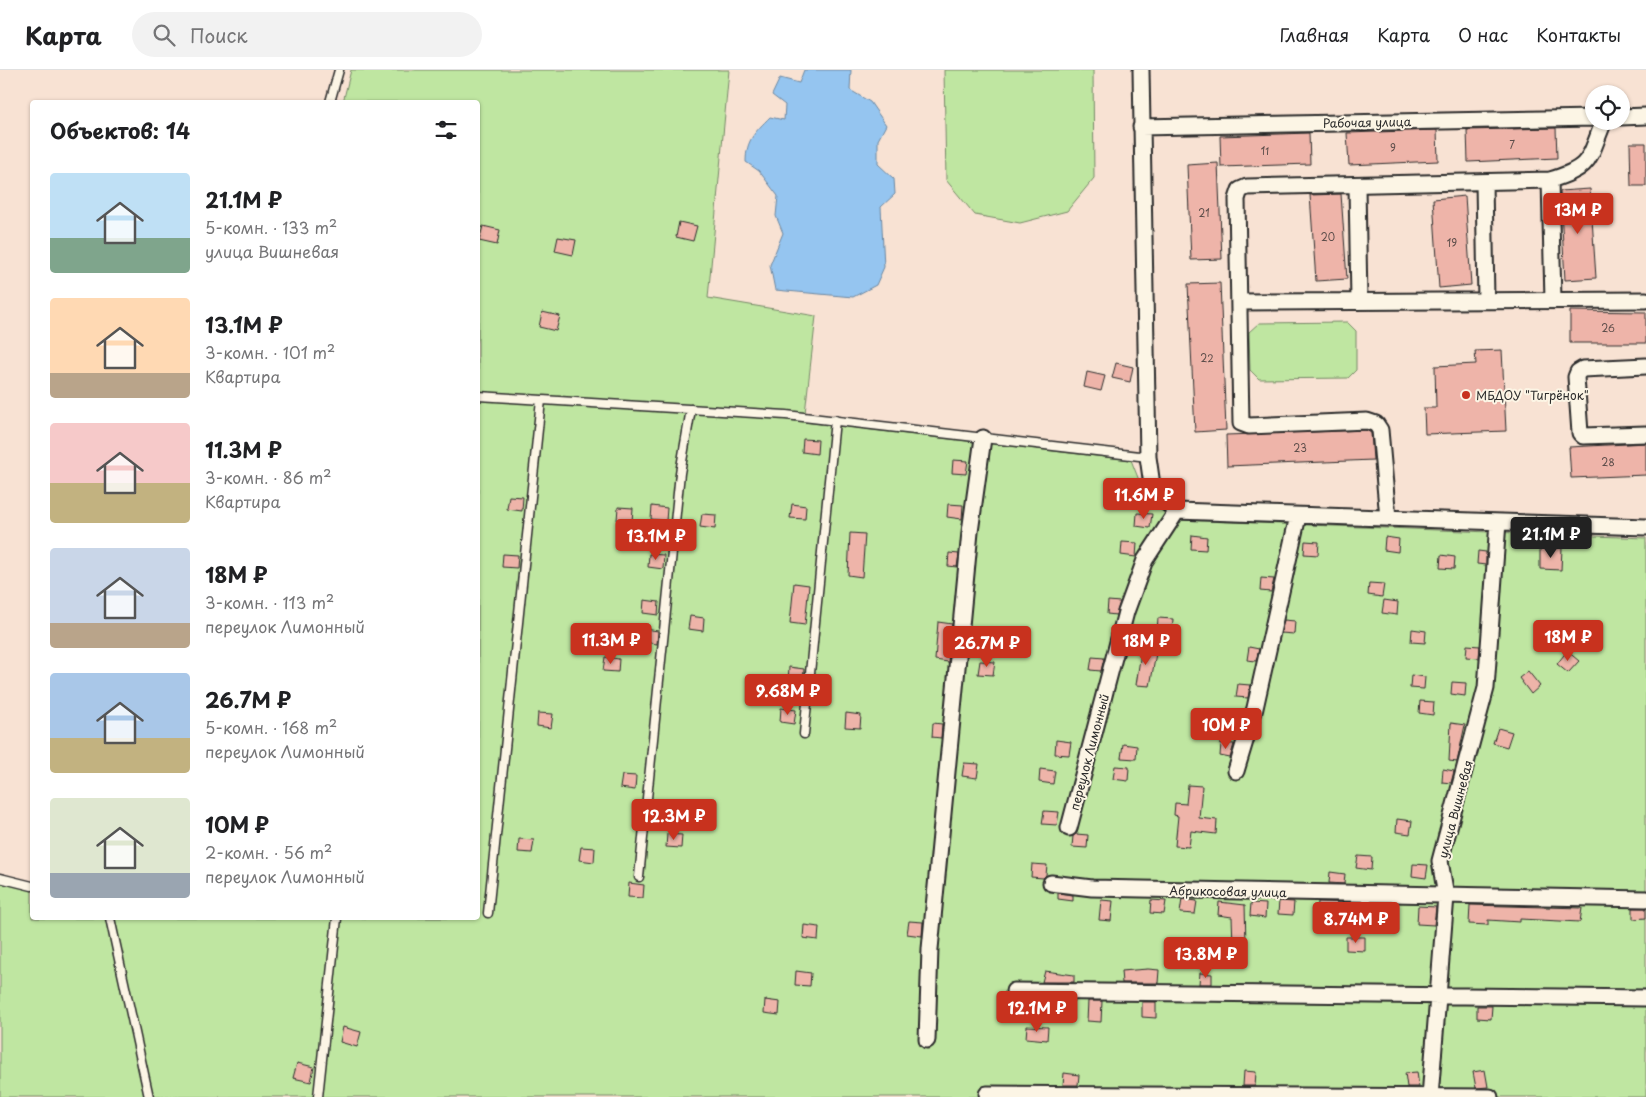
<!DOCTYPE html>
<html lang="ru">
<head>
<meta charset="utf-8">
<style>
	body { margin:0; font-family:"Playpen Sans",sans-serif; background:#f2f2f2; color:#202124; height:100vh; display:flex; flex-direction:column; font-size:19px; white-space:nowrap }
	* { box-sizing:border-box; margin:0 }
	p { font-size:16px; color:#757577 }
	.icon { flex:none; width:28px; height:28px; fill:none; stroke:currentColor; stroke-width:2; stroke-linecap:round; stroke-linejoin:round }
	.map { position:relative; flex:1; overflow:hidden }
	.panel { position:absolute; left:30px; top:30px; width:450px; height:820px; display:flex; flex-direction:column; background:#fff; border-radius:5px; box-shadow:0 1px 4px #0004 }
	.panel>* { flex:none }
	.controls { position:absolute; left:1585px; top:15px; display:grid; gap:10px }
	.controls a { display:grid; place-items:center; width:45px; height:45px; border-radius:50%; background:#fff; box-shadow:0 1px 4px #0004; font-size:25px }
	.price { position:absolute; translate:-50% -42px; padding:0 11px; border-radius:5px; background:#c8321e; color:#fff; font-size:16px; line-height:32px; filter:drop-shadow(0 1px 2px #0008) }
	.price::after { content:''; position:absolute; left:50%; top:30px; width:15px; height:11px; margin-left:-8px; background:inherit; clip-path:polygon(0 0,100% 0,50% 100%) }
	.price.active { background:#222; color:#fff }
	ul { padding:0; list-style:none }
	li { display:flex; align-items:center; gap:15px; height:125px; padding:0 20px }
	li span { display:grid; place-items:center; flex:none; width:140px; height:100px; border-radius:5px; color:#555 }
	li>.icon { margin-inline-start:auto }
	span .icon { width:60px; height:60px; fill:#fffc; stroke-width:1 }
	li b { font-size:21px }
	h2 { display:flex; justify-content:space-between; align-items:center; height:60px; padding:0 20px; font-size:21px }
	header { display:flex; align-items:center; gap:30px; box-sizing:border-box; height:70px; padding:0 25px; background:#fff; border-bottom:1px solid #e0e0e0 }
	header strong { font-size:24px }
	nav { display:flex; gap:28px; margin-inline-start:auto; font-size:18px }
	.search { width:350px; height:45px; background:#f2f2f2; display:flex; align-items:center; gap:12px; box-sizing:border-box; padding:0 18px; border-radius:28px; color:#757577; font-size:19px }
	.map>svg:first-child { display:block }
	.green { fill:#bfe6a1; stroke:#758866 }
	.water { fill:#95c5f0; stroke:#6b87a1 }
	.building { fill:#eeb4a9; stroke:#2b2b2b }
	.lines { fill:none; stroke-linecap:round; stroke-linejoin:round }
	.lane-casing { stroke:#2b2b2b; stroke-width:11 }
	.street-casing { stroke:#2b2b2b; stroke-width:19 }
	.lane { stroke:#fcf5e5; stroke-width:8 }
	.street { stroke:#fcf5e5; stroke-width:15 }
	.poi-dot { fill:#c8321e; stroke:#fcf5e5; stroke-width:2 }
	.labels { text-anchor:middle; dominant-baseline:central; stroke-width:4; stroke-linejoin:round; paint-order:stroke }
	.number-label { font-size:10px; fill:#5c4d4a }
	.street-label { font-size:12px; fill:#2b2b2b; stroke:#fcf5e5 }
	.poi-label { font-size:12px; fill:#2b2b2b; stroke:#fcf5e5; text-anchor:start }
</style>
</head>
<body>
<header>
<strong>Карта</strong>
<div class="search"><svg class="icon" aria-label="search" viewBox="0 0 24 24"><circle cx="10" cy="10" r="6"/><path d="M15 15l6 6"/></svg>Поиск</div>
<nav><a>Главная</a><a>Карта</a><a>О нас</a><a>Контакты</a></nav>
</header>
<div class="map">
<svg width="1646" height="1027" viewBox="0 0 1646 1027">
	<rect width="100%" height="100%" fill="#f8e2d3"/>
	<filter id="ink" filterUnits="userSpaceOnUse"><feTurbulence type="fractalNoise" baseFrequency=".02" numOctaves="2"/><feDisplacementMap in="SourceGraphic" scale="10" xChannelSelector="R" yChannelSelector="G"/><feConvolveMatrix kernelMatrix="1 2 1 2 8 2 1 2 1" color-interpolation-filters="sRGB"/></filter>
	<g filter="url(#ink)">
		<!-- green -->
		<path class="green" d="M351,0H729L708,228L816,246L804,352L1131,390L1146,428L1177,450L1646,468V1027H0V813L32,820V848H478V32H343Z
			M944,0H1093L1094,108L1067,141L1020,153L975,145L946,110Z
			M1347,252L1356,261V300L1348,308L1259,309L1250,300L1249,262L1259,253Z"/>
		<!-- water -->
		<path class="water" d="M804,0H851L850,20L870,32L886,55L878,70V94L894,109L895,124L881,137L884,197L876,215L853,227L775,220L770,195L783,163L776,146L778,126L759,101L746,92C746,70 755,62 770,47L784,50L785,35L772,25L780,8L799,13Z"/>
		<!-- building -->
		<path class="building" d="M1556,58L1557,88L1468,92L1467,60Z
			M1437,60L1438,91L1349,95L1347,63Z
			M1309,63L1310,94L1221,97L1220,66Z
			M1630,73H1646V116H1631Z
			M1218,93L1222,189L1191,190L1187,95Z
			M1590,119L1596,208L1565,210L1560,121Z
			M1341,124L1347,209L1316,211L1310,125Z
			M1465,126L1471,215L1439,218L1433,129Z
			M679,152L697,156L693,171L676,167Z
			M483,156L500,160L497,175L479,171Z
			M558,167L576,170L573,185L555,181Z
			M1220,213L1226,360L1195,362L1188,214Z
			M1570,241L1646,242V273H1570Z
			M542,242L560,246L556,261L539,257Z
			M1502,280L1506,361L1425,364L1424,338H1436L1435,296L1476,294L1475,281Z
			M1116,293L1133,297L1130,312L1112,308Z
			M1087,302L1105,306L1101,321L1084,317Z
			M1366,360L1371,363L1373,390L1227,396L1226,365Z
			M803,369L818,370L817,384L802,382Z
			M1646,373V405L1571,408L1569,377Z
			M953,390L968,391L966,404L952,403Z
			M509,426L523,427L522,441L507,439Z
			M792,434L806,436L805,449L790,448Z
			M948,434L963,435L962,449L947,447Z
			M652,436L667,438L666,451L651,449Z
			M618,437L633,438L632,452L617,450Z
			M1137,443L1152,444L1150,458L1136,456Z
			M702,444L716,445L715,459L700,457Z
			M850,463L865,464L862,507L848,505Z
			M1192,465L1207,467L1206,480L1191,479Z
			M1385,467L1399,469L1398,482L1384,480Z
			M1305,471L1319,472L1318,485L1304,484Z
			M1122,472L1137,473L1136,487L1121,485Z
			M1540,478H1562L1561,500L1540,499Z
			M1478,481L1486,482V495L1477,494Z
			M949,483L959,484L957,497L948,496Z
			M503,484L518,485L517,498L502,497Z
			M649,484L664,485L663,499L648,497Z
			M1441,485L1455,487L1454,499L1440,498Z
			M1261,508L1274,509L1271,522L1260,521Z
			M794,513L809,515L805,555L790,553Z
			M1369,513L1384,514L1382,527L1368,525Z
			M644,530L659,532L658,545L643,543Z
			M1384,530L1398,532L1397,545L1382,543Z
			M1108,531L1120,532L1116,545L1107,544Z
			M690,546L704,548L703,561L688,559Z
			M1158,548L1173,549L1172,562L1157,561Z
			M1284,550L1295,551L1294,564L1281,563Z
			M938,552L952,554L948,592L935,590Z
			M645,559L658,561L657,574L644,572Z
			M1412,559L1426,561L1425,573L1411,572Z
			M1467,575L1480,576L1479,588L1466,587Z
			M1142,576L1157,578L1150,616L1136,615Z
			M1249,577L1259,579L1256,591L1247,590Z
			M1567,581L1579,591L1568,603L1557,594Z
			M605,587L619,589L618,602L603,601Z
			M1092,587L1104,588L1101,601L1090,600Z
			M980,591L995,592L993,605L978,604Z
			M789,597L804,599L803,612L788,611Z
			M1528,601L1540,616L1531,624L1519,608Z
			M1411,605L1425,607L1424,619L1410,618Z
			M1452,612L1466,613L1465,626L1451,624Z
			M1238,614L1250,615L1248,628L1236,627Z
			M1420,631L1434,632L1433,645L1419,643Z
			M781,638L796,640L794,654L780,652Z
			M538,643L553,644L551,658L537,656Z
			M846,643L861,645L860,658L845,657Z
			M1230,643L1243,645L1239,657L1228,656Z
			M933,653L942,654L941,668L932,667Z
			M1451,653L1465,655L1457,692L1449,691Z
			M1498,658L1512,662L1507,677L1493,673Z
			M1056,670L1071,672L1069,685L1055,684Z
			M1221,673L1234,674L1230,688L1220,686Z
			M1123,674L1137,676L1136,689L1121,688Z
			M964,693L979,694L977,708L962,706Z
			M1115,696L1129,697L1128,711L1113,709Z
			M1040,699L1055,701L1053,714L1039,712Z
			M1443,699L1454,701L1451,713L1442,712Z
			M622,705L636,706L635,720L620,718Z
			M1188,715L1202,716L1199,748L1217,750L1216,764L1191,761L1189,777L1175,776L1178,746L1174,745L1175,733L1186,734Z
			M1044,741L1059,742L1057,755L1042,754Z
			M1397,749L1412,751L1410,764L1396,762Z
			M667,764L682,765L681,778L666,777Z
			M1076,764L1088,765L1087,778L1072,777L1073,766Z
			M519,769L534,770L532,783L518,782Z
			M581,777L595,778L594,792L579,790Z
			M1358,786L1372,787L1371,800L1356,798Z
			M1032,794L1047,795L1046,805L1043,808L1031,807Z
			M1413,794L1428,795L1426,808L1412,806Z
			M1330,802L1345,804L1344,814L1329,813Z
			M629,813L644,815L643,828L628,827Z
			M1058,823L1073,825V831L1058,829Z
			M1182,829L1197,831L1195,844L1180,843Z
			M1101,830L1113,831L1111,851L1099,850Z
			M1151,830L1166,831L1164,844L1150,843Z
			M1279,831L1294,832L1293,845L1278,844Z
			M1219,832L1245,835L1246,874L1233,875L1232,847L1218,845Z
			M1318,832L1369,833L1368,842L1332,838L1331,845L1317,844Z
			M1251,833L1266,834L1265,848L1250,846Z
			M1470,835L1582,838L1580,852L1520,849V852L1488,850V855L1469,854Z
			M1418,836L1436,837L1434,855L1417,854Z
			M1633,838H1646V848L1633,849Z
			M909,851L923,852L922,866L907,864Z
			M804,855L819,857L818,870L803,868Z
			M1346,867H1365V881L1346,880Z
			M1179,878L1196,879L1195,898L1178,897Z
			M1148,899L1159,900L1158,913H1122L1121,901Z
			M796,901L811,903L810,916L795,915Z
			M1045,901L1074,905V912H1042Z
			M1200,903L1212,904V914H1199Z
			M765,930L780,932L779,945L764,943Z
			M1088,931H1102L1101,952L1087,951Z
			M1142,932H1156V948L1142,947Z
			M1477,936H1492L1491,949L1477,948Z
			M1027,956L1048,957L1047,970L1026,968Z
			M343,957L361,962L357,977L340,972Z
			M297,993L314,997L311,1012L293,1008Z
			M1485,1000L1488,1017L1476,1018L1473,1002Z
			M1244,1001L1256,1002L1255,1016H1243Z
			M1417,1002L1419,1017H1407L1405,1003Z
			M1064,1003L1079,1005L1078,1015H1063Z"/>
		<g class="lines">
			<defs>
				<path id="lane" d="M330,32L339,0
					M478,326L786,345L1148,387
					M804,664L835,350
					M639,807L680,403L691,339
					M0,808L32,816
					M488,843L541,330
					M110,848L149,1027
					M318,1027L337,848"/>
				<path id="street" d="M1141,0L1148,387L1153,422L1177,441L1646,457
					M1621,47L1646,46
					M1141,57L1594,48
					M1550,110L1553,230
					M1484,112L1486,230
					M1357,116L1359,231
					M1240,232L1646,230
					M1646,296L1583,299L1578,302L1576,307L1580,363L1583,366L1646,364
					M1388,448L1380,360L1376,354L1367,351L1249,356L1241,353L1237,129L1240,120L1247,117L1550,110C1593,97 1588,89 1604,51
					M1236,701L1255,638L1298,446
					M1069,758L1126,542L1145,490L1177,441
					M1051,813L1092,818L1646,829
					M1014,921L1646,928
					M927,970L930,879L970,462L983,368
					M987,1024L1490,1027
					M1430,1027L1446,826L1440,791L1486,618L1498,452"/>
			</defs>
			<!-- lane casing -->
			<use href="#lane" class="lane-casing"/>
			<!-- street casing -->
			<use href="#street" class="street-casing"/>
			<!-- lane -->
			<use href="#lane" class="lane"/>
			<!-- street -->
			<use href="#street" class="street"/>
		</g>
	</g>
	<!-- markers -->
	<circle class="poi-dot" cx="1466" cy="325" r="5"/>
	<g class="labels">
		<!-- number labels -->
		<g class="number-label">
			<text x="1512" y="74">7</text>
			<text x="1393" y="77">9</text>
			<text x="1265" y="80">11</text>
			<text x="1204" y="142">21</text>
			<text x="1328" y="166">20</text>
			<text x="1452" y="172">19</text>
			<text x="1608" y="257">26</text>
			<text x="1207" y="287">22</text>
			<text x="1300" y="377">23</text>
			<text x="1608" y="391">28</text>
		</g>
		<!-- street labels -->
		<g class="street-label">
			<text transform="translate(1367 52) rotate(-1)">Рабочая улица</text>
			<text transform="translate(1089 682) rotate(-75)">переулок Лимонный</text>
			<text transform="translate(1455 739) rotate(-75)">улица Вишневая</text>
			<text transform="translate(1228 821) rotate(1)">Абрикосовая улица</text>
		</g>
		<!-- poi labels -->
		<g class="poi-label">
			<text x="1476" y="325">МБДОУ "Тигрёнок"</text>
		</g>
	</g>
</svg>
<div class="controls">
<a><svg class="icon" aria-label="locate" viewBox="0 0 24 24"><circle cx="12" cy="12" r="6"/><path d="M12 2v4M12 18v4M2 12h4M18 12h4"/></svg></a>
</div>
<b class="price" style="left:1578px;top:165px">13M ₽</b>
<b class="price" style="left:1144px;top:450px">11.6M ₽</b>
<b class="price active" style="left:1551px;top:489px">21.1M ₽</b>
<b class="price" style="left:656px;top:491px">13.1M ₽</b>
<b class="price" style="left:1568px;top:592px">18M ₽</b>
<b class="price" style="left:611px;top:595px">11.3M ₽</b>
<b class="price" style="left:1146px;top:596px">18M ₽</b>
<b class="price" style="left:987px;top:598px">26.7M ₽</b>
<b class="price" style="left:788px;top:646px">9.68M ₽</b>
<b class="price" style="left:1226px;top:680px">10M ₽</b>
<b class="price" style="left:674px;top:771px">12.3M ₽</b>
<b class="price" style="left:1356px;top:874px">8.74M ₽</b>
<b class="price" style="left:1206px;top:909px">13.8M ₽</b>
<b class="price" style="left:1037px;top:963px">12.1M ₽</b>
<section class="panel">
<h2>Объектов: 14<svg class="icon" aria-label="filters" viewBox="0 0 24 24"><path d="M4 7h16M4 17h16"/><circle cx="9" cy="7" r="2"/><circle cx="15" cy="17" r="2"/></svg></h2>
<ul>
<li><span style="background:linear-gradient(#bfe0f5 65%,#7fa58c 0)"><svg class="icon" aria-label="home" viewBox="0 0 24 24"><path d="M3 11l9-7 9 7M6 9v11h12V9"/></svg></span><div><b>21.1M ₽</b><p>5-комн. · 133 m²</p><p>улица Вишневая</p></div></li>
<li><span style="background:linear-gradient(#ffd9b3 75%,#b9a48a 0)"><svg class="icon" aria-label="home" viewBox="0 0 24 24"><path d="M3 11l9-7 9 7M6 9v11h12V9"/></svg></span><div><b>13.1M ₽</b><p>3-комн. · 101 m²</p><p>Квартира</p></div></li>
<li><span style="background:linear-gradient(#f6c9c9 60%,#c2b280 0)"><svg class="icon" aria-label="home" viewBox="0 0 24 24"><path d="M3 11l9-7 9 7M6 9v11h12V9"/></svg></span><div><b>11.3M ₽</b><p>3-комн. · 86 m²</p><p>Квартира</p></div></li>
<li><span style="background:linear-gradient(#c9d6e8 75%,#b9a48a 0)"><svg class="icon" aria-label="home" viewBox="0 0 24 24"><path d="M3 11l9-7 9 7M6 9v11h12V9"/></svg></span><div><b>18M ₽</b><p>3-комн. · 113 m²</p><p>переулок Лимонный</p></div></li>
<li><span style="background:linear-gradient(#a9c7e8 65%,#c2b280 0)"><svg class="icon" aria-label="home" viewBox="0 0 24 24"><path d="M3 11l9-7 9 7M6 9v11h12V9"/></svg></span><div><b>26.7M ₽</b><p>5-комн. · 168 m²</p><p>переулок Лимонный</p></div></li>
<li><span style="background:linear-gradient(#dfe7d0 75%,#9aa5b1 0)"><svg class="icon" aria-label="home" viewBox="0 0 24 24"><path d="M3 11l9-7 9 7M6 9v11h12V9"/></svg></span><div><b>10M ₽</b><p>2-комн. · 56 m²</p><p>переулок Лимонный</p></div></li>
</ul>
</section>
</div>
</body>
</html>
